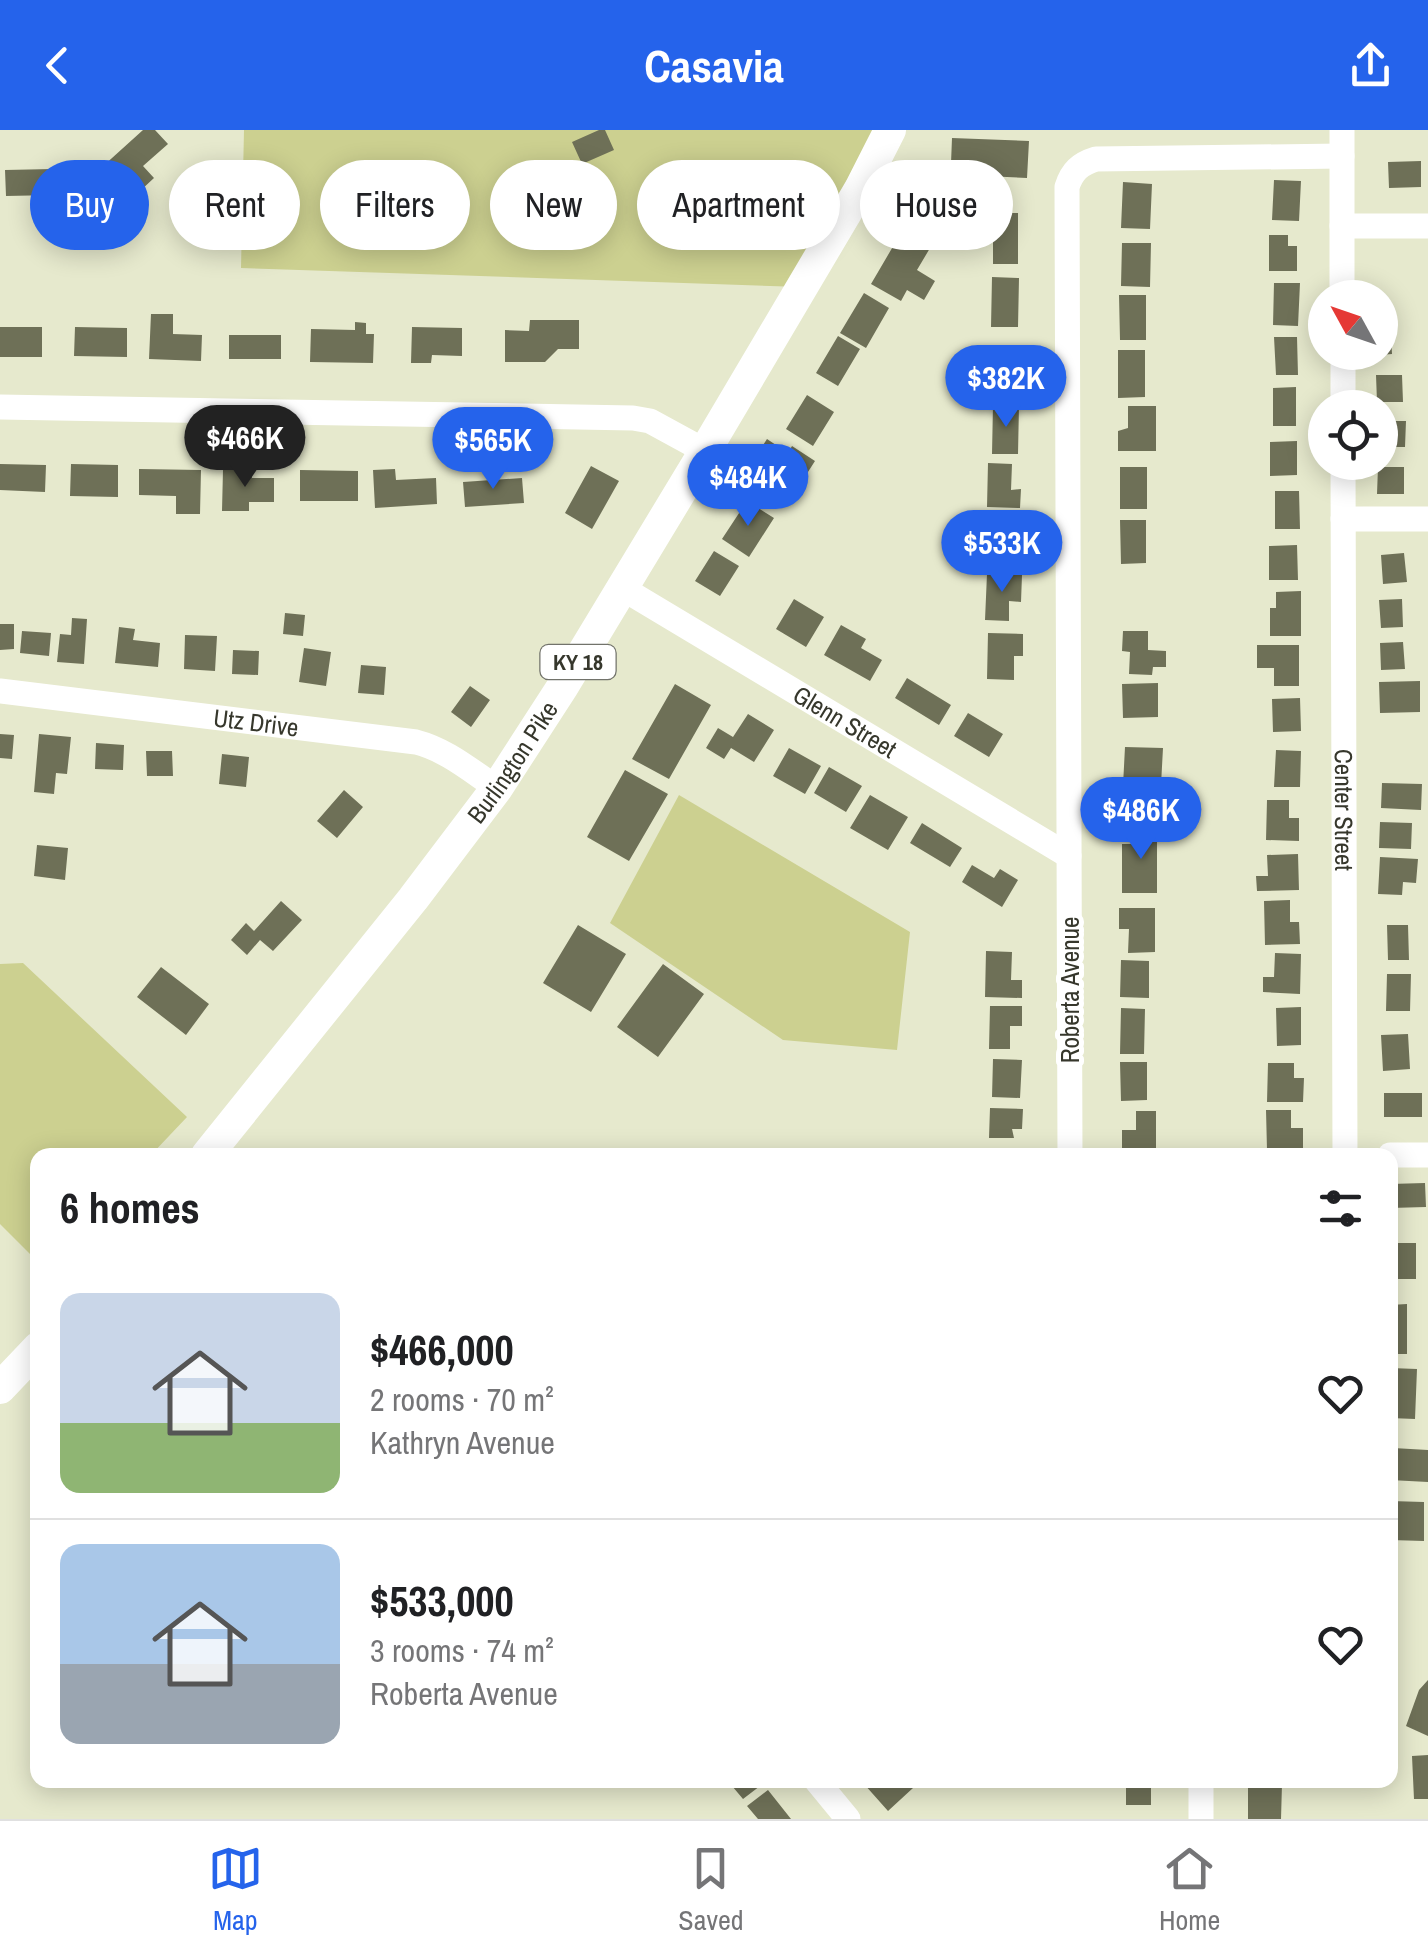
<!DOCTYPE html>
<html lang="en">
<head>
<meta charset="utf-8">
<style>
	body { margin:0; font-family:"Archivo Narrow",sans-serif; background:#f6f6f6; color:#202124; height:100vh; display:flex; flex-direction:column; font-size:38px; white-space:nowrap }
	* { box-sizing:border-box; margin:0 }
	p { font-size:32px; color:#757577 }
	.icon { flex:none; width:55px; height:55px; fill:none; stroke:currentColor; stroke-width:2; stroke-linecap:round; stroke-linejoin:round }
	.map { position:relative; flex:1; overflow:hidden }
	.drawer { position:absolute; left:30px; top:1018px; width:1368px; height:640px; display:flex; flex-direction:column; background:#fff; border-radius:20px; box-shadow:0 5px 25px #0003 }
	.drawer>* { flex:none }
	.guide { position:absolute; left:30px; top:30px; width:1370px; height:90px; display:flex; gap:20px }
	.needle { width:65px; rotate:310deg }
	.buttons { position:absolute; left:1308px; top:150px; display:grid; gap:20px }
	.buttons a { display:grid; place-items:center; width:90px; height:90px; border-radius:50%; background:#fff; box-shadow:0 5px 25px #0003; font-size:50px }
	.price { position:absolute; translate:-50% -85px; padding:0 22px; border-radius:35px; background:#2563eb; color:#fff; font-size:32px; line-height:65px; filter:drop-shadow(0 2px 5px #0008) }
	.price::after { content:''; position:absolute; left:50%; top:60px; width:30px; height:22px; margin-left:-15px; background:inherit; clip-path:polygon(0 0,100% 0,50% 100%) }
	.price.current { background:#222; color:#fff }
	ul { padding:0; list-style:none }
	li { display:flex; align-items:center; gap:30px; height:250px; padding:0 30px }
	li+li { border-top:2px solid #e0e0e0 }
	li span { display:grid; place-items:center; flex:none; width:280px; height:200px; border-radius:20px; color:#555 }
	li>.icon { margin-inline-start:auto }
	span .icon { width:120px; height:120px; fill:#fffc; stroke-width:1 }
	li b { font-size:42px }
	h2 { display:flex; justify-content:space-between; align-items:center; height:120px; padding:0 30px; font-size:42px }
	.tag { padding:0 35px; border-radius:45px; background:#fff; box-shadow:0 5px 25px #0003; font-size:35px; line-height:90px }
	.tag.current { background:#2563eb; color:#fff }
	header { display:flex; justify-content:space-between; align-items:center; height:130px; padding:0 30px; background:#2563eb; color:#fff; font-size:45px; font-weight:800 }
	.menu { display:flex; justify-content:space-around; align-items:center; height:140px; border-top:2px solid #e0e0e0; background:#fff; font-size:28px; color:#757577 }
	.menu a { display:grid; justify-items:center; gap:5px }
	.menu .current { color:#2563eb }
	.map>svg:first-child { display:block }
	.green { fill:#ccd090 }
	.building { fill:#6e7057 }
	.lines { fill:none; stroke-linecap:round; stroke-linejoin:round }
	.minor { stroke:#fff; stroke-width:25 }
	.major { stroke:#fff; stroke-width:32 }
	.labels { text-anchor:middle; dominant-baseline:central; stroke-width:10; stroke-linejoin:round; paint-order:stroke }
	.shield { fill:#fff; stroke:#72736b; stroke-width:2.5 }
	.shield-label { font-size:22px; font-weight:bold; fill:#36372c }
	.street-label { font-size:25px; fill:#36372c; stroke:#fff }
</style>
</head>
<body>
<header><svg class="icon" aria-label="back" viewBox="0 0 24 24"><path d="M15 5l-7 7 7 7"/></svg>Casavia<svg class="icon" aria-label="share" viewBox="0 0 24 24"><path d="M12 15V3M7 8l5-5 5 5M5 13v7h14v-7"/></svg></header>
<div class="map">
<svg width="1428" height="1689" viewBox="0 0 1428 1689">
	<rect width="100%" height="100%" fill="#e6e9cd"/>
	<!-- green -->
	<path class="green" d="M244,0H890L802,157L241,138Z
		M679,665L910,802L897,920L783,910L610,793Z
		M23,833L187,987L151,1025H38L37,1128L30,1124L0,1094V834Z"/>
	<!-- building -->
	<path class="building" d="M143,0H155L168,14L143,36L154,48L140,61L129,53L111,69L91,47Z
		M599,0H605L614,20L582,34L572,12Z
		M952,8L1029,11L1027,48L985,46L984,61L950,59Z
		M1421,31V57L1389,58L1388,32Z
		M53,39L54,65L6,66L5,40Z
		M1274,50L1301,51L1299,91L1272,90Z
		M1123,52L1152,54L1150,99L1121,98Z
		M993,83H1018V134H993Z
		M905,96L933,113L917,140L935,151L924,170L907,160L901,171L871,154Z
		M1269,105H1288V116H1297V141H1269Z
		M1122,113H1151L1150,157L1121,156Z
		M992,147L1019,148L1018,197H991Z
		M1274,153H1300L1298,196L1273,195Z
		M864,163L889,178L866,218L840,203Z
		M1119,165H1146V210H1120Z
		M151,184H173V204L202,205L201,231L149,229Z
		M530,190H579V219H558L545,232H505V200L529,201Z
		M1380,190H1390L1392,224L1380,225Z
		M355,192L366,193V204H374L373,233L310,232L311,199L355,200Z
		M0,197H42V227H0Z
		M75,197L127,198V227L74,226Z
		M412,197L462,198V226L432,225L431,233H411Z
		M229,205H281V229H229Z
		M838,206L860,219L838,256L816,243Z
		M1274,207H1297L1298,245H1276Z
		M995,217H1019V267H995Z
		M1118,220H1145V267L1118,268Z
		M1376,245H1402L1403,272H1377Z
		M1296,257V296H1273V258Z
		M807,265L834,282L813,316L786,299Z
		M993,275H1019L1018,324H992Z
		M1128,276H1156V321H1118V301L1128,298Z
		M1380,291H1406L1405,317H1380Z
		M767,309L788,323L792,316L815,331L790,370L768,356L772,349L750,335Z
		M1297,311V345L1270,346V312Z
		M988,333L1012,334L1011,360L1021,359L1020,378L987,377Z
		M0,334L46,335L45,362L0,360Z
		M71,334L118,335V367L70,366Z
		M591,336L619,351L592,399L565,383Z
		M1120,337H1147V379H1120Z
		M1378,337H1404V364H1377Z
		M139,339L201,340L200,384H176V366L139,365Z
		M395,339L396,350L436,348L437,374L375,378L373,340Z
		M223,340H252V348H274V372H249V381H222Z
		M300,340L358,341V371H300Z
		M522,348L524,373L465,377L463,352Z
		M1275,361H1299L1300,399H1275Z
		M747,371L774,388L749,427L722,409Z
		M986,389L1013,390V418H1019L1018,435L985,434Z
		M1120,390H1146V433L1121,434Z
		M1297,415L1298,450H1269V416Z
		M714,421L739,436L720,466L695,451Z
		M1404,423L1407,452L1383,454L1381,425Z
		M987,444L1022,445L1021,472L1009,471V491L985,490Z
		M1301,461V506H1270V478H1276V462Z
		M794,469L824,487L806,517L776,499Z
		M1402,469L1403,497L1381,498L1379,470Z
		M285,483L305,485L303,506L283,504Z
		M72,488L87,489L84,534L57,532L60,504L71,505Z
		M0,494H14V519L0,520Z
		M841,495L866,509L861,518L882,530L870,551L824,525Z
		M119,497L135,499L133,510L160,513L158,537L115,533Z
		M22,501L51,503L49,526L20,523Z
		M1123,501H1148V520L1166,521V537H1153L1152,545L1129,544L1130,522L1122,521Z
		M988,503L1023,504V526H1014V550L987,549Z
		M185,505L217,506L215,541L184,539Z
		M1403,512L1405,539L1381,540L1380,513Z
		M1257,515H1299V556H1274V538H1257Z
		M304,518L331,522L326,556L299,552Z
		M233,520L259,521L258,545L232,544Z
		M361,535L386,537L384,565L358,563Z
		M907,548L951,575L939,595L895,568Z
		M1420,551V582L1380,583L1379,552Z
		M1158,553V587L1123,588L1122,554Z
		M675,554L711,575L669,649L632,629Z
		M470,556L490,570L471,597L451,582Z
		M1300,568L1301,601L1273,602L1272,569Z
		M968,583L1003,604L989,627L954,606Z
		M748,584L774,600L754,632L731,618L724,629L706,618L718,598L733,607Z
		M0,604L14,605L12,629L0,628Z
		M39,604L71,607L67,644L56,643L54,664L34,662Z
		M96,613L124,615L123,640L95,639Z
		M1125,617L1163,618L1161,655L1149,656L1148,676L1122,675Z
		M789,618L821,636L805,664L773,646Z
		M1276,620L1301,621L1300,657H1274Z
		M146,621H172L173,646H147Z
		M222,624L249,627L246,657L219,654Z
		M829,637L862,656L846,682L814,663Z
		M625,640L668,664L629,731L587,707Z
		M1382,653L1422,654L1421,680L1381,678Z
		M344,660L363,677L337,708L317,691Z
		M870,665L908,687L888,720L850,698Z
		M1267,670H1289V688H1299V711L1266,710Z
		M1380,692L1412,693L1411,719L1379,718Z
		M922,693L962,718L950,737L910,713Z
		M1134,697H1157V763H1122V714H1134Z
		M37,715L68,718L65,750L34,746Z
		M1298,724L1299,760L1257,761L1256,746H1268L1267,725Z
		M1380,727L1418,729L1416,753L1403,752L1402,765L1378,764Z
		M972,735L994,748L1000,739L1018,750L1002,777L962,752Z
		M1290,770V792H1299L1300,814L1265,815L1264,771Z
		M281,771L302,790L273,821L260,810L247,825L231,810L246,793L254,801Z
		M1119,778H1155V822L1128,823L1129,799H1119Z
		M578,795L626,824L591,882L543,853Z
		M1387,795H1408L1409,830H1388Z
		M986,821L1012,822L1011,850H1022V868L985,867Z
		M1275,823L1301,824L1300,864L1263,862V847H1274Z
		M1121,830L1149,831V868L1120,867Z
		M663,834L704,864L658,927L617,897Z
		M161,837L209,874L186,905L137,867Z
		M1387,844H1411L1410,881H1386Z
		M990,876H1022V896H1010V919H989Z
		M1301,877V915L1277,916L1276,878Z
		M1121,878L1145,879L1144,924H1120Z
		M1408,904L1410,939L1383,941L1381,905Z
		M993,929L1022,930L1020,968L992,967Z
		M1120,932H1147V970L1121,971Z
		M1268,933H1294V948H1304L1303,972H1267Z
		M1384,963H1422V987H1384Z
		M990,978L1023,979L1022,999H1012L1014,1008H989Z
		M1266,980H1291V998H1303V1020H1267Z
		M1136,981H1156V1022H1122V1000H1136Z
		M1425,1053L1426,1077L1390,1078V1054Z
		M1390,1113H1416V1149H1390Z
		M1407,1174V1224H1390V1175Z
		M1390,1238L1417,1239L1415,1289L1390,1288Z
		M1393,1318L1428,1320V1352L1390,1350V1328H1393Z
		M1390,1371L1424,1372V1411L1390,1410Z
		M1428,1550V1606L1406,1596L1419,1560Z
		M1428,1625V1669H1414L1412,1626Z
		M727,1650H755L760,1656L743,1669Z
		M869,1650H906L913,1658L888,1681L864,1654Z
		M1126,1650H1151V1675H1126Z
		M1248,1654H1282L1281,1689H1248Z
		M768,1660L791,1689H758L747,1676Z"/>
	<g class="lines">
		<!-- minor -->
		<g class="minor">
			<path d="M1342,0V168"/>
			<path d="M1342,96H1428"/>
			<path d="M1343,222V278"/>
			<path d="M0,277L633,288L650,291L705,321"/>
			<path id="s1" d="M1343,332L1345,1025"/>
			<path d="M1343,389H1428"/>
			<path id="s2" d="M622,458L1069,726"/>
			<path id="s3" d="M0,561L416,612C447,620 471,641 497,658"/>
			<path d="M1070,1025L1067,57C1072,41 1080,34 1096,29L1342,26"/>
			<path d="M1390,1025H1428"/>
			<path d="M816,1650L848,1689"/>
			<path d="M1201,1650V1689"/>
		</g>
		<!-- major -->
		<g class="major">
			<path id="s4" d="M207,1025L413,769L497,658L563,556L702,326L860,59L890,0"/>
			<path d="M0,1258L38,1218"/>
		</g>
	</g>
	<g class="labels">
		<!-- shield labels -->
		<rect class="shield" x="540.5" y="515" width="75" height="34" rx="8"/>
		<g class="shield-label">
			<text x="578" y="532">KY 18</text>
		</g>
		<!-- street labels -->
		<g class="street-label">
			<text stroke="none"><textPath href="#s3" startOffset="258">Utz Drive</textPath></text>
			<text stroke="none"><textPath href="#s2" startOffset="260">Glenn Street</textPath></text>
			<text stroke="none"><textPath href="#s4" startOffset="498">Burlington Pike</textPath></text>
			<text stroke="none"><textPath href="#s1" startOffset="348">Center Street</textPath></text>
			<text transform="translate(1070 860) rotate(-90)">Roberta Avenue</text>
		</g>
	</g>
</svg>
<div class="buttons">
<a><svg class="needle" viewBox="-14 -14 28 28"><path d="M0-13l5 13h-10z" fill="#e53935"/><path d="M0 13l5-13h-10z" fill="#757577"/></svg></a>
<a><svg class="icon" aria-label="locate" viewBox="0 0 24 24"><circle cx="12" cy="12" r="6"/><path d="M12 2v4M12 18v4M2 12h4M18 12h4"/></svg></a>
</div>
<b class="price" style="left:1006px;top:300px">$382K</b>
<b class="price current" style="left:245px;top:360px">$466K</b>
<b class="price" style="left:493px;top:362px">$565K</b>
<b class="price" style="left:748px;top:399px">$484K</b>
<b class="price" style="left:1002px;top:465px">$533K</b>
<b class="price" style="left:1141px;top:732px">$486K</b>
<div class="guide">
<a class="tag current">Buy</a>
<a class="tag">Rent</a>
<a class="tag">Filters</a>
<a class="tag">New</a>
<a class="tag">Apartment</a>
<a class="tag">House</a>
</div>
<section class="drawer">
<h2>6 homes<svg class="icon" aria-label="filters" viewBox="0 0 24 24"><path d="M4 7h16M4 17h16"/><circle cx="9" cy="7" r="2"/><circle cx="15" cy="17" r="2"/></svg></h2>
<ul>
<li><span style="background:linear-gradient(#c9d6e8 65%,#8fb573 0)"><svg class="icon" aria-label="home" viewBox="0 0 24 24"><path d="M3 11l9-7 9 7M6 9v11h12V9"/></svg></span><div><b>$466,000</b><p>2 rooms · 70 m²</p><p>Kathryn Avenue</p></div><svg class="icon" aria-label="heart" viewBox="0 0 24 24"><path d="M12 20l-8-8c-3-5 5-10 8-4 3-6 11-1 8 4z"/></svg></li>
<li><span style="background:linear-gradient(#a9c7e8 60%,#9aa5b1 0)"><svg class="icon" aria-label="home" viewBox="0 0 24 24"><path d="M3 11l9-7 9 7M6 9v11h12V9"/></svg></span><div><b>$533,000</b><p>3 rooms · 74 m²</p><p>Roberta Avenue</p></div><svg class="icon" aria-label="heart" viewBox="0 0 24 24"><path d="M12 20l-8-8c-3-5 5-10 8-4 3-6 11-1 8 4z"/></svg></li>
</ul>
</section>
</div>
<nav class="menu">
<a class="current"><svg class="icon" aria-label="map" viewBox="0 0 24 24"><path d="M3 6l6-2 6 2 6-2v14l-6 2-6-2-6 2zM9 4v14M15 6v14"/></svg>Map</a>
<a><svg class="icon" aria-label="saved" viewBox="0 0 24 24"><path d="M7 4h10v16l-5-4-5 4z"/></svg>Saved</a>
<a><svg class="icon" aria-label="home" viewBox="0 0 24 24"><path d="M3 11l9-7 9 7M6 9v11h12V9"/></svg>Home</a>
</nav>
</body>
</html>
